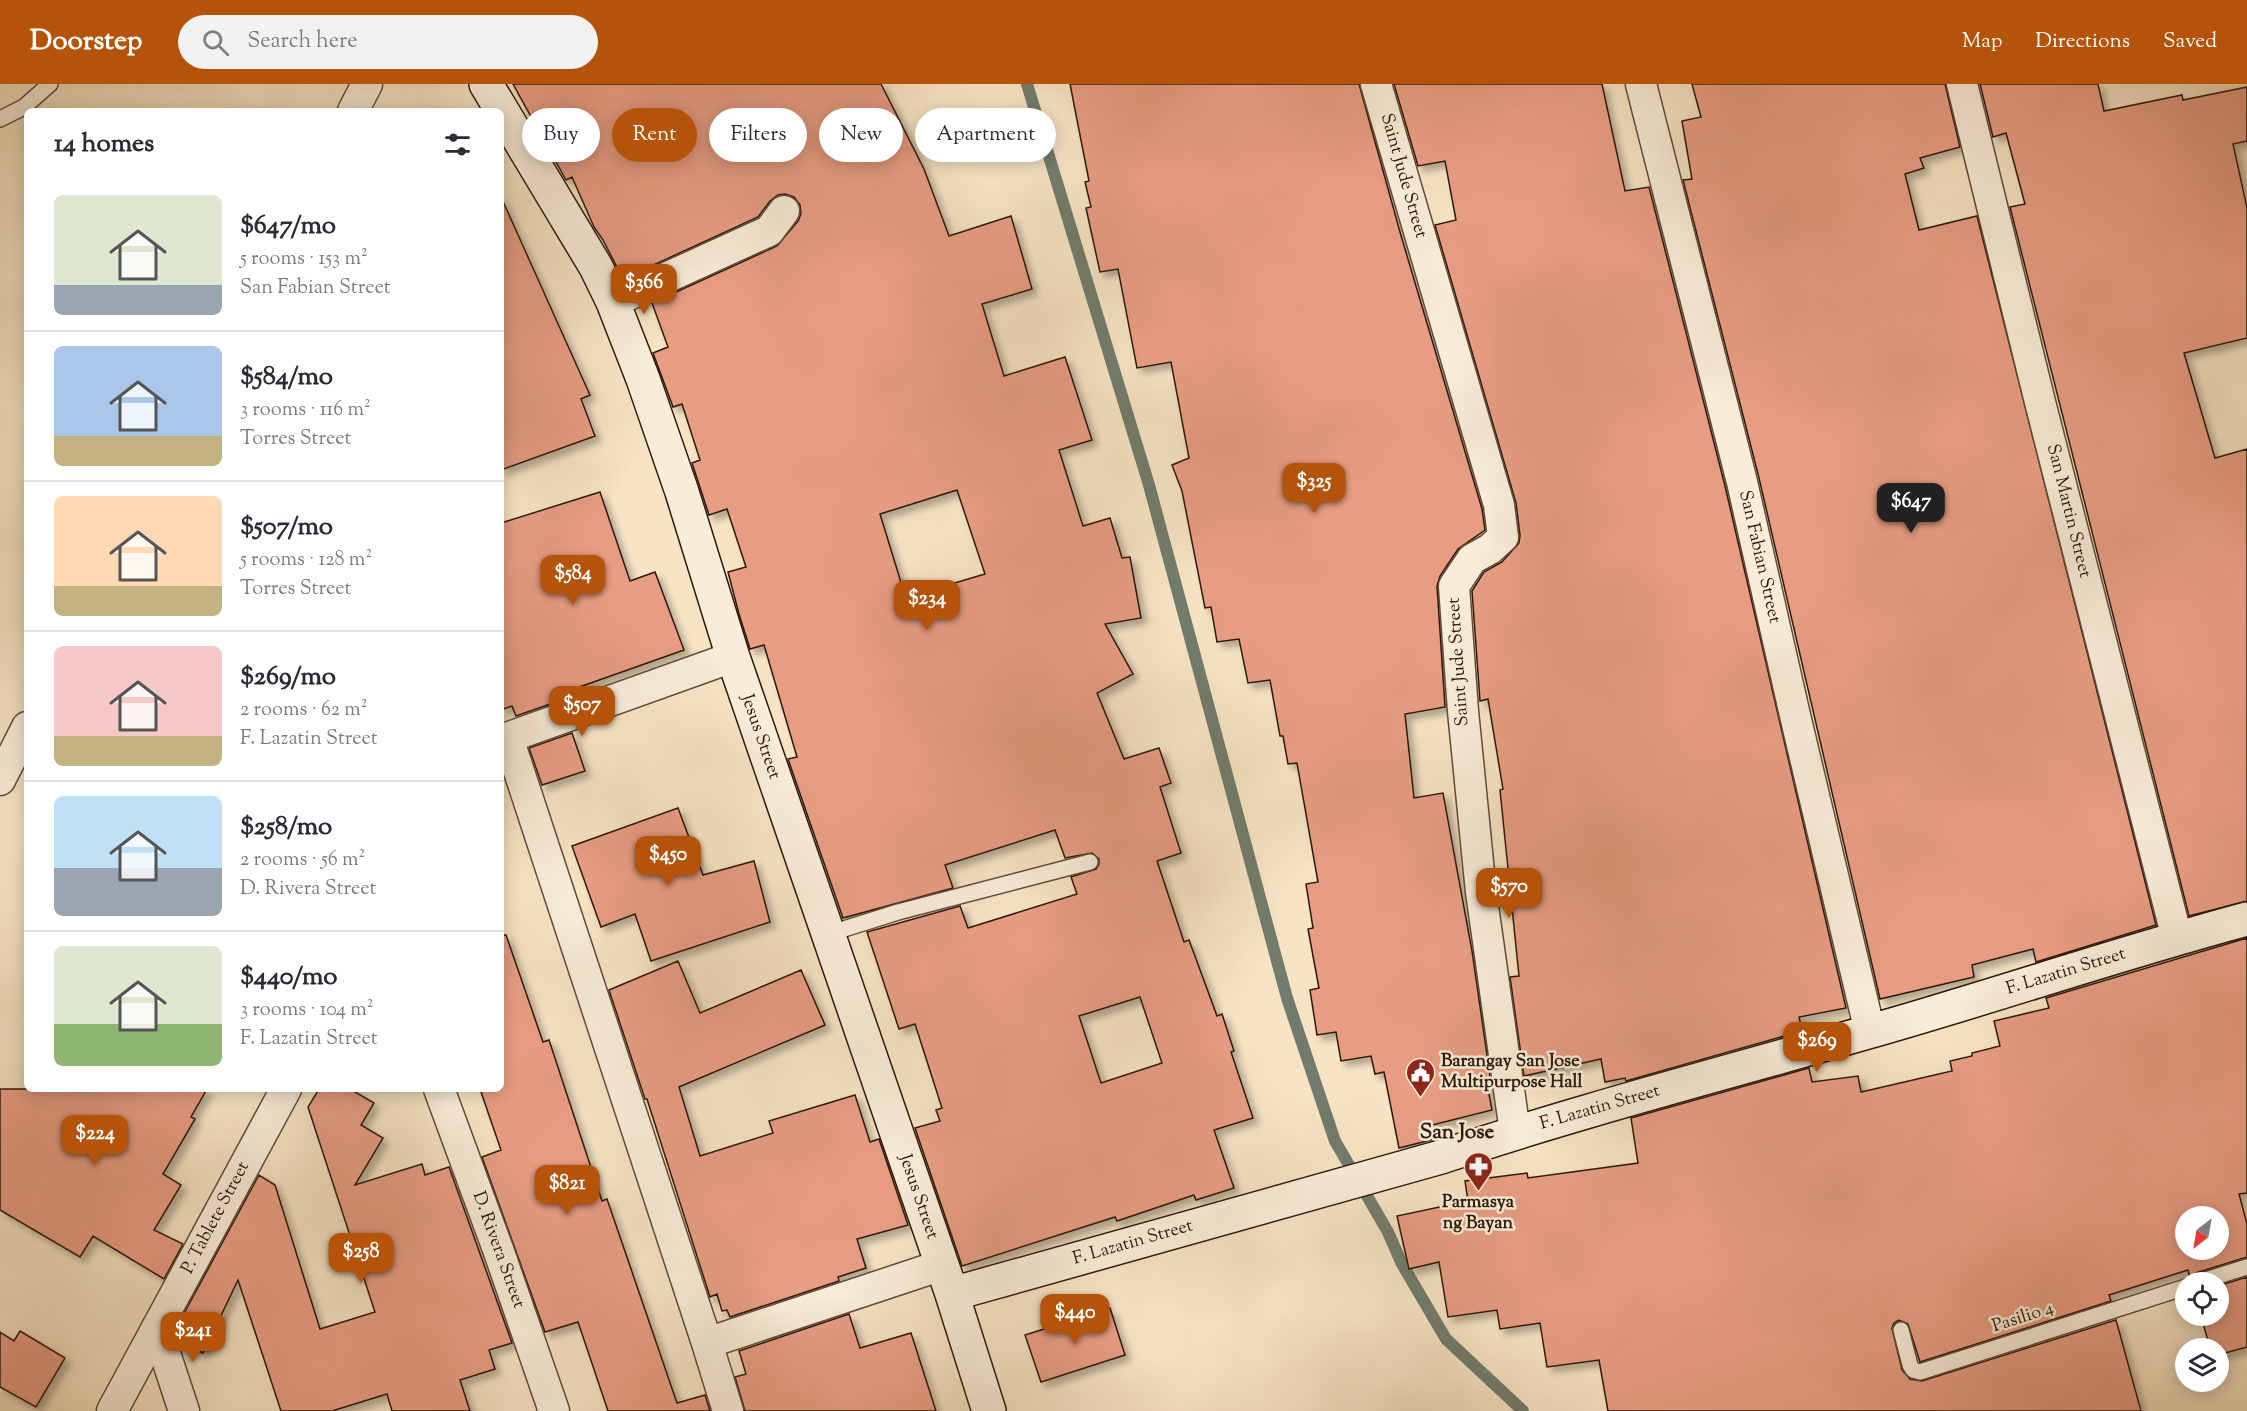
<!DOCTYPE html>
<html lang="en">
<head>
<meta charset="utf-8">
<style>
	body { margin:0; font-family:"Sorts Mill Goudy",serif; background:#f2f2f3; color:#2b2b33; height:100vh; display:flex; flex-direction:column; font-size:22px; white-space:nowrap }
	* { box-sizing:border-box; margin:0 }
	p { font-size:20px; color:#7c7c81 }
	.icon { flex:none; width:33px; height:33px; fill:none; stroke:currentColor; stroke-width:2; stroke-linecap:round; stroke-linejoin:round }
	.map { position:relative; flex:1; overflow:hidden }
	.side { position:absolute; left:24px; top:24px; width:480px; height:984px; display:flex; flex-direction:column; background:#fff; border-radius:9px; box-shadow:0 3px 15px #0003 }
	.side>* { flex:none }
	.banner { position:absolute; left:522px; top:24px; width:570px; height:54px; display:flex; gap:12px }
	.needle { width:39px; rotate:211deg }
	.tools { position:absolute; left:2175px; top:1122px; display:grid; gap:12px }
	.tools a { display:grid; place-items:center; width:54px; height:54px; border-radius:50%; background:#fff; box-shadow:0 3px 15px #0003; font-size:30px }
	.price { position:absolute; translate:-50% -51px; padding:0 14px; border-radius:12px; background:#b45309; color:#fff; font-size:20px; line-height:39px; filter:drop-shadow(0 2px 3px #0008) }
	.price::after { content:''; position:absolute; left:50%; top:36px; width:18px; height:14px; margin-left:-9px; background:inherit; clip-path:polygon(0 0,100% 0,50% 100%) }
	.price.on { background:#222; color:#fff }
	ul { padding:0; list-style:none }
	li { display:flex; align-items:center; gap:18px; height:150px; padding:0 30px }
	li+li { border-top:2px solid #e1e1e2 }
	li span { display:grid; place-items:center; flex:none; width:168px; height:120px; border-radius:9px; color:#555 }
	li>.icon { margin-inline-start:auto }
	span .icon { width:72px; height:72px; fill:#fffc; stroke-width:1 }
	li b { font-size:26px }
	h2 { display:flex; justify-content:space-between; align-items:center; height:72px; padding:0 30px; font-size:26px }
	.tag { padding:0 21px; border-radius:27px; background:#fff; box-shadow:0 3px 15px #0003; font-size:21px; line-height:54px }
	.tag.on { background:#b45309; color:#fff }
	header { display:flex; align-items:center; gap:36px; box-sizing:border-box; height:84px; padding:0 30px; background:#b45309; color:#fff }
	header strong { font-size:28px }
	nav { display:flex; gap:33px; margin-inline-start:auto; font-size:21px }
	.search { width:420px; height:54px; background:#f2f2f3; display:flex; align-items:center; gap:15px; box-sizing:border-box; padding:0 21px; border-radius:33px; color:#7c7c81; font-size:22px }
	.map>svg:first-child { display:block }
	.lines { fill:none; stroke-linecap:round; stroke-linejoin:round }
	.stream { stroke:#717c6c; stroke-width:12 }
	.building { fill:#e89d83; stroke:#2d1809; stroke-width:1.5; fill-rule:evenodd; filter:url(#shadow) }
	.lane-casing { stroke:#5f4b38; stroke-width:18 }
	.street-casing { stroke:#5f4b38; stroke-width:33 }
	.secondary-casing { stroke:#2d1809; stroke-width:36 }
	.lane { stroke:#f9edd9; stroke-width:15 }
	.street { stroke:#f9edd9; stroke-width:30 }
	.secondary { stroke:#f9edd9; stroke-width:33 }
	.labels { text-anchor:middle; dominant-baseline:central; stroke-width:5; stroke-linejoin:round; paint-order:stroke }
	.street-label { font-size:18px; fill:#2d1809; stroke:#f9edd9 }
	.poi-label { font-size:18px; font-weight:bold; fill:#2d1809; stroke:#f9edd9; text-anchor:start }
	.quarter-label { font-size:21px; font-weight:bold; fill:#2d1809; stroke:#f9edd9 }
</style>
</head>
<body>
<header>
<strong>Doorstep</strong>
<div class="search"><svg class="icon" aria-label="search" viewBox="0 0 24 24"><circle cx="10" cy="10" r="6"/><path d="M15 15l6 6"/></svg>Search here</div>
<nav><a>Map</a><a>Directions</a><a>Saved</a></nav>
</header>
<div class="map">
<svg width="2247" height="1327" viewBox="0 0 2247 1327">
	<defs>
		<filter id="shadow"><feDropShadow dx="5.5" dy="5.5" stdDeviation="3" flood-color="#0004"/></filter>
	</defs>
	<rect width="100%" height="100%" fill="#f6e4c4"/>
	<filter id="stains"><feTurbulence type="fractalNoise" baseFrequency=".00333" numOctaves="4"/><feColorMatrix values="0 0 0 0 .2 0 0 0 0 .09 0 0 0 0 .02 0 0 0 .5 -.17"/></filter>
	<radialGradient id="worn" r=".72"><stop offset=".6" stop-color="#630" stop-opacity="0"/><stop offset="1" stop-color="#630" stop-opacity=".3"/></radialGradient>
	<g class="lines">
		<!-- stream -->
		<path class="stream" d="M1027,0L1149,401L1287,914L1335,1057L1388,1148L1402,1180L1446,1255L1523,1327"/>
	</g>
	<!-- building -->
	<path class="building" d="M513,0H881L924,85L949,152L1011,132L1032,205L982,220L1004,292L1065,273L1092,356L1059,366L1083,442L1110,434L1122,474L1130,473L1141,534L1105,540L1133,590L1097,609L1124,675L1159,664L1171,699L1160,703L1181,769L1157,777L1184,858L1189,856L1217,932L1222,930L1234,967L1231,968L1253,1034L1214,1046L1234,1104L1196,1116L1194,1111L1117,1137L1115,1133L962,1182L915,1044L940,1037L936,1026L942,1024L915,940L899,945L867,848L960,822L968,844L1077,810L1071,793L1096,785L1099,780V775L1092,769L1065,774L1055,746L945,781L953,804L843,834L788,675L797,673L764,561L750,565L739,530L728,488L746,483L727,425L709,431L692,379L700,376L682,320L673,323L653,269L668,263L652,219L777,162L798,137L801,130L800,121L794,113L785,110L778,111L770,117L758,133L623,195L603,156L594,143L572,93L566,96ZM957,406L985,490L911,512L908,503L903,505L880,430ZM1140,913L1162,979L1101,999L1079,932Z
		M1070,0H1359L1400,148L1482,425L1485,446L1458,465L1440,492L1437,502L1445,623L1405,630L1414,714L1443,709L1472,867L1491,999L1487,1000L1492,1026L1432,1041L1435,1055L1399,1064L1384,988L1375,990L1371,972L1341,977L1336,948L1317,951L1310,906L1319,904L1308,845L1313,844L1306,800L1318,798L1297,679L1288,680L1283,652H1280L1270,596L1248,599L1239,555L1217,558L1211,523L1205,524L1182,407L1172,381L1189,374L1171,278L1137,284L1118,185L1100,188L1086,124L1091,123L1085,98L1089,97Z
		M1394,0H1602L1625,107L1649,103L1725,402L1846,924L1799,933L1802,947L1626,997L1625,994L1605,998L1601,975L1524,992L1510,893L1519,892L1500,706L1503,705L1488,615L1480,617L1472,507L1484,488L1502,478L1519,459L1520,451L1516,419L1435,141L1456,136L1445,77L1418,82Z
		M1692,0H1945L1960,63L1920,74L1924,84L1905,90L1919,146L1977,132L2156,841L2036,878L2033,865L1972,881L1974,893L1880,915L1759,394L1683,96L1692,95L1682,37L1701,33Z
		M1980,0H2098L2104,27L2182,11L2183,16L2247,3V57L2233,60L2247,124V254L2184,269L2215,374L2247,365V817L2189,832L2010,123L2025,120L2006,49L1993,53Z
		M501,113L590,311L581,315L595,352L501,386Z
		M600,408L630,497L655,488L684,566L571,606L573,612L516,632L512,622L501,626V439Z
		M572,649L585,687L542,701L529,664Z
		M678,724L703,791L754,777L770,838L651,877L635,830L601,843L572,762Z
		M501,851H506L543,958L549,956L602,1117L607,1115L677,1319L705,1311L710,1327H608L578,1238L545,1248L482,1073L501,1066L480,1005H501Z
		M2247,854V1109L2239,1110L2247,1140V1173L2196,1189L2190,1194L2188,1186L2109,1211L2111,1217L1920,1278L1908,1240L1899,1236L1894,1239L1892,1244L1902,1286L1910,1295L1922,1297L2116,1236L2141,1327H1608L1599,1276L1547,1283L1540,1239L1500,1245L1497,1226L1448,1233L1439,1178L1409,1185L1397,1132L1468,1117L1465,1097L1527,1089L1528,1094L1638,1079L1631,1034L1809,984L1812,998L1858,992L1861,1008L1952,987L1950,977L1972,972V969L2000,962L1994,937L2049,924L2046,914ZM2186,1132H2218V1166H2186Z
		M678,877L700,929L801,886L825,941L679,1003L700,1072L773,1049L769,1037L855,1011L870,1058L879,1055L908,1141L857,1155L866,1184L838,1193L839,1197L730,1233L727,1226L722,1227L717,1210L710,1213L647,1015H645L609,906Z
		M0,1005H207L191,1033L195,1035L163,1090L181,1101L154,1146L183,1160L164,1195L93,1152L80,1173L0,1126Z
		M319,1005H350L374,1019L361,1041L383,1054L355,1101L422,1080L425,1091L449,1083L512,1259L489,1266L495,1285L460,1296L470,1327H392L387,1310L332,1327H281L238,1196L203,1269L179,1258L175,1246L259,1091L275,1101L320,1245L375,1228L308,1023Z
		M2247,1193V1263L2218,1271V1264H2210L2201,1232H2218V1202Z
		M1110,1224L1125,1271L1041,1298L1025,1251Z
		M849,1230L860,1264L911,1249L936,1327H745L735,1293L746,1290L739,1267Z
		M20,1247L65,1274L36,1323L0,1303V1248L14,1257Z"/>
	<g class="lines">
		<defs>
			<path id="lane" d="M0,35L24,23L50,0
				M828,850L898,828L1090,778
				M2199,1198L2247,1183
				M1901,1246L1910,1281L1913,1286L1920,1288L2186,1203"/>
			<path id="street" d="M1376,0L1499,421L1503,453L1490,465L1472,475L1454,502L1463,627L1481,808L1515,1048
				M1641,0L1742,398L1794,627L1870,948
				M1962,0L2040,318L2177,854
				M353,27L367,0
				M613,218L769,147L784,127
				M508,654L707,1259L728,1327
				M501,656L733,573
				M0,696L27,643
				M439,1005L499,1168L554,1327
				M157,1245L184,1327
				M707,1259L942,1181
				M112,1327L286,1005"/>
			<path id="secondary" d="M486,0L596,183L613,218L643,295L682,408L733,573L952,1210L989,1327
				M952,1210L1441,1073C1582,1026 1726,989 1868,948C1995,912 2120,869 2247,835"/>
		</defs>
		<!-- lane casing -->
		<use href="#lane" class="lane-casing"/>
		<!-- street casing -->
		<use href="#street" class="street-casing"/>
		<!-- secondary casing -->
		<use href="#secondary" class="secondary-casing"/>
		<!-- lane -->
		<use href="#lane" class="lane"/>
		<!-- street -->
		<use href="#street" class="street"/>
		<!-- secondary -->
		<use href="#secondary" class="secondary"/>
	</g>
	<!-- icons -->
	<defs>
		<symbol id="civic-pin" viewBox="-11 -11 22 30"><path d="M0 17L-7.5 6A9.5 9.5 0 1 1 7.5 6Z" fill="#8f2418" stroke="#f9edd9"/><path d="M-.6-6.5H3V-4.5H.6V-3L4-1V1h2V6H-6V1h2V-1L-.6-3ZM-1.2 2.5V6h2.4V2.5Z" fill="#fff"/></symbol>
		<symbol id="pharmacy-pin" viewBox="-11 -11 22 30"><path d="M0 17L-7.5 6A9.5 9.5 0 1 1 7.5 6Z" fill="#8f2418" stroke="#f9edd9"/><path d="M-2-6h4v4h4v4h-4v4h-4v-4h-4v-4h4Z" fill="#fff"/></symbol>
	</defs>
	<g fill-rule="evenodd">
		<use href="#civic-pin" x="1404" y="972" width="33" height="45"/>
		<use href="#pharmacy-pin" x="1462" y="1066" width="33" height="45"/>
	</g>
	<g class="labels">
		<!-- street labels -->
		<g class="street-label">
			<text transform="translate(1403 92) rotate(74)">Saint Jude Street</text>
			<text transform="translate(2068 427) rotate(76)">San Martin Street</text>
			<text transform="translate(1759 473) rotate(77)">San Fabian Street</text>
			<text transform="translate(1459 578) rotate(-94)">Saint Jude Street</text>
			<text transform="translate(760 653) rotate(71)">Jesus Street</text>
			<text transform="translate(2066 888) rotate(-17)">F. Lazatin Street</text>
			<text transform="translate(1600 1024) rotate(-16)">F. Lazatin Street</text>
			<text transform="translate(918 1113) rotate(71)">Jesus Street</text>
			<text transform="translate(216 1134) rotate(-62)">P. Tablete Street</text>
			<text transform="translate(1133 1159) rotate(-16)">F. Lazatin Street</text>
			<text transform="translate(498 1166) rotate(70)">D. Rivera Street</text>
			<text transform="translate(2023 1234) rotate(-18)">Pasilio 4</text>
		</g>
		<!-- poi labels -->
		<g class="poi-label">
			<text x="1441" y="978">Barangay San Jose<tspan x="1441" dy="21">Multipurpose Hall</tspan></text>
			<text x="1478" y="1119" text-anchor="middle">Parmasya<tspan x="1478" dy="21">ng Bayan</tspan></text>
		</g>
		<!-- quarter labels -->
		<g class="quarter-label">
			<text x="1457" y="1049">San Jose</text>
		</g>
	</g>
	<rect width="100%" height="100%" filter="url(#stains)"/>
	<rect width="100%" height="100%" fill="url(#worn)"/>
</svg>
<div class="tools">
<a><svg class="needle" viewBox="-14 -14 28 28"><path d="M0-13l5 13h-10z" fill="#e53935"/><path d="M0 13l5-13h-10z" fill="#7c7c81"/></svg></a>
<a><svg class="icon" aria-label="locate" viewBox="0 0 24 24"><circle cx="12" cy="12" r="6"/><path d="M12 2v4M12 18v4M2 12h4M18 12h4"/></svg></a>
<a><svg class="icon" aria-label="layers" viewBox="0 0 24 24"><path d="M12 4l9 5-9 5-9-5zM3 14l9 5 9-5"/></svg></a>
</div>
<b class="price" style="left:644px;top:231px">$366</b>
<b class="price" style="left:1314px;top:430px">$325</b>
<b class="price on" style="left:1911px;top:450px">$647</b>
<b class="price" style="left:573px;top:522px">$584</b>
<b class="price" style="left:927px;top:547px">$234</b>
<b class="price" style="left:582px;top:653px">$507</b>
<b class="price" style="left:668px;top:803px">$450</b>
<b class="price" style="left:1509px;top:835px">$570</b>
<b class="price" style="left:1817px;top:989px">$269</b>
<b class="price" style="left:95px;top:1082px">$224</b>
<b class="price" style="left:567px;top:1132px">$821</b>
<b class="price" style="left:361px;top:1200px">$258</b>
<b class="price" style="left:1075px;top:1261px">$440</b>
<b class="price" style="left:193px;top:1279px">$241</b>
<div class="banner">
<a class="tag">Buy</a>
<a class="tag on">Rent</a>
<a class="tag">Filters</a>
<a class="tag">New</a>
<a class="tag">Apartment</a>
</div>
<section class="side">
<h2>14 homes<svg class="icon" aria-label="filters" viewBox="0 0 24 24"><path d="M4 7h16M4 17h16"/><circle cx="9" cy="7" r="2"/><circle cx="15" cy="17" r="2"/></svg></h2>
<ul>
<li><span style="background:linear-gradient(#dfe7d0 75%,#9aa5b1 0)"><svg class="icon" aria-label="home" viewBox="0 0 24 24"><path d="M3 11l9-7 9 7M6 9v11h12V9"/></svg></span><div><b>$647/mo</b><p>5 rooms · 153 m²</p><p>San Fabian Street</p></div></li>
<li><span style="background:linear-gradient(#a9c7e8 75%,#c2b280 0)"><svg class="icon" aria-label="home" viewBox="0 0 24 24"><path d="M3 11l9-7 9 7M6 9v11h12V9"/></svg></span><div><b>$584/mo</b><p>3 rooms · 116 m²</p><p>Torres Street</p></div></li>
<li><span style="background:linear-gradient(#ffd9b3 75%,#c2b280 0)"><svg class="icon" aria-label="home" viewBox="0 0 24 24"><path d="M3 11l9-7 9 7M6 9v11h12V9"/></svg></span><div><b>$507/mo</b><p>5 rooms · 128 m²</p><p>Torres Street</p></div></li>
<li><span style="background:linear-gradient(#f6c9c9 75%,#c2b280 0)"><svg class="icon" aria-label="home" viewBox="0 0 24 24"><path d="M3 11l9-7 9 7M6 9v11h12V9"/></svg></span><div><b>$269/mo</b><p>2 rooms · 62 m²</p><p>F. Lazatin Street</p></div></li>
<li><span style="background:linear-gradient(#bfe0f5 60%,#9aa5b1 0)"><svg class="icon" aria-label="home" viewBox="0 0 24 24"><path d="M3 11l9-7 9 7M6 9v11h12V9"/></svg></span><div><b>$258/mo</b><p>2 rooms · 56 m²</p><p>D. Rivera Street</p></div></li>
<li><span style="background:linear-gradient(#dfe7d0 65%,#8fb573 0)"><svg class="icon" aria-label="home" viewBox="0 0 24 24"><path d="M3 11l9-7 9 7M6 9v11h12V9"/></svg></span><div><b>$440/mo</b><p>3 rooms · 104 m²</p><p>F. Lazatin Street</p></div></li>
</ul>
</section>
</div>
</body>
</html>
